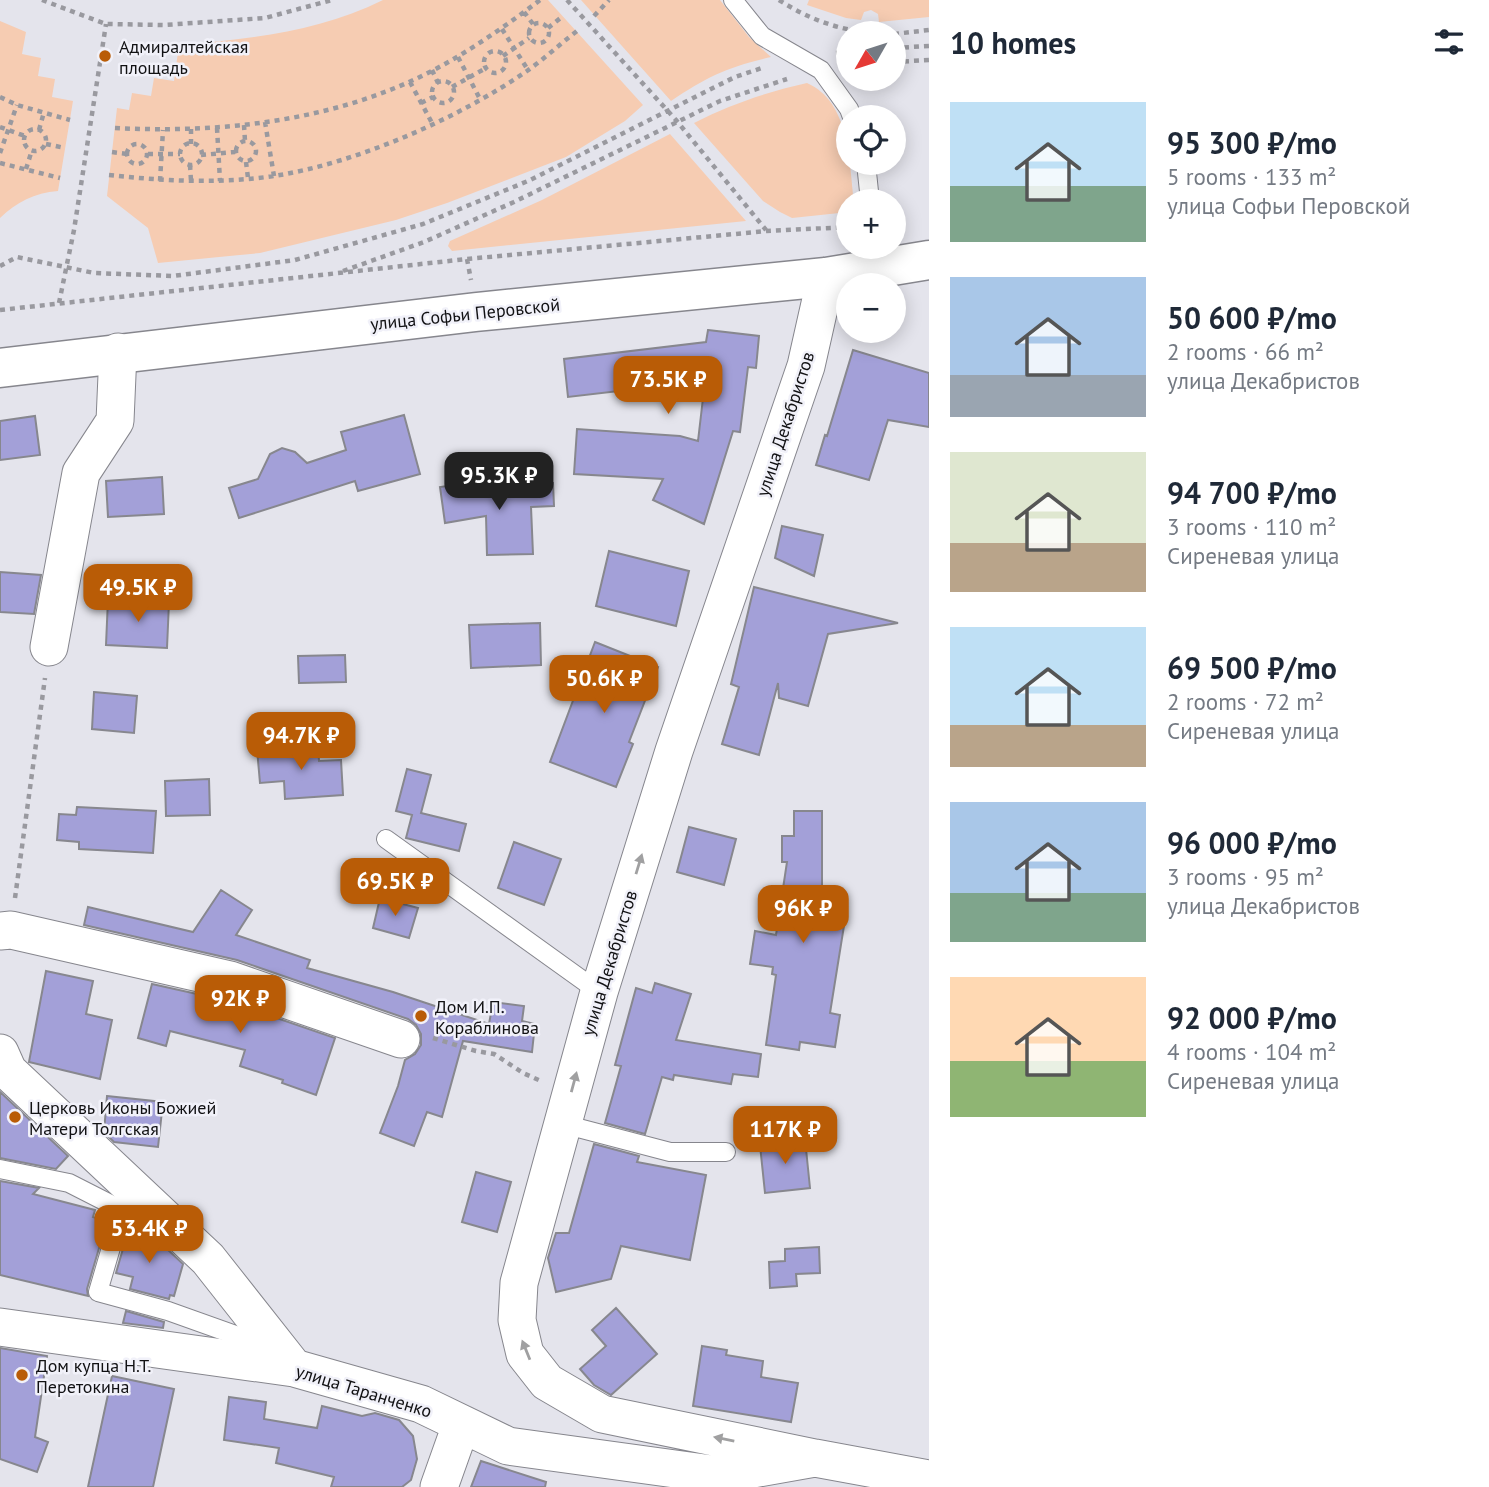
<!DOCTYPE html>
<html lang="en">
<head>
<meta charset="utf-8">
<style>
	body { margin:0; font-family:"PT Sans",sans-serif; background:#f2f2f3; color:#1f2937; height:100vh; display:flex; flex-direction:column; font-size:26px; white-space:nowrap }
	* { box-sizing:border-box; margin:0 }
	p { font-size:23px; color:#747a83 }
	.icon { flex:none; width:38px; height:38px; fill:none; stroke:currentColor; stroke-width:2; stroke-linecap:round; stroke-linejoin:round }
	.map { position:relative; flex:1; overflow:hidden }
	.details { display:flex; flex-direction:column; background:#fff; width:560px }
	.details>* { flex:none }
	.needle { width:46px; rotate:231deg }
	.fabs { position:absolute; left:836px; top:21px; display:grid; gap:14px }
	.fabs a { display:grid; place-items:center; width:70px; height:70px; border-radius:50%; background:#fff; box-shadow:0 4px 18px #0003; font-size:35px }
	.price { position:absolute; translate:-50% -60px; padding:0 16px; border-radius:14px; background:#b95c06; color:#fff; font-size:23px; line-height:46px; filter:drop-shadow(0 2px 4px #0008) }
	.price::after { content:''; position:absolute; left:50%; top:42px; width:21px; height:16px; margin-left:-10px; background:inherit; clip-path:polygon(0 0,100% 0,50% 100%) }
	.price.selected { background:#222; color:#fff }
	ul { padding:0; list-style:none }
	li { display:flex; align-items:center; gap:21px; height:175px; padding:0 21px }
	li span { display:grid; place-items:center; flex:none; width:196px; height:140px; border-radius:0px; color:#555 }
	li>.icon { margin-inline-start:auto }
	span .icon { width:84px; height:84px; fill:#fffc; stroke-width:1 }
	li b { font-size:30px }
	h2 { display:flex; justify-content:space-between; align-items:center; height:84px; padding:0 21px; font-size:30px }
	main { display:flex; flex:1; min-height:0 }
	.map>svg:first-child { display:block }
	.green { fill:#f6ccb2 }
	.building { fill:#a3a0d8; stroke:#87878e; stroke-width:2 }
	.lines { fill:none; stroke-linecap:round; stroke-linejoin:round }
	.lane-casing { stroke:#86868d; stroke-width:20 }
	.street-casing { stroke:#86868d; stroke-width:39 }
	.secondary-casing { stroke:#86868d; stroke-width:41 }
	.path { stroke:#99999f; stroke-width:4.5; stroke-dasharray:5 5; stroke-linecap:butt }
	.lane { stroke:#fff; stroke-width:18 }
	.street { stroke:#fff; stroke-width:37 }
	.secondary { stroke:#fff; stroke-width:38 }
	.oneway { fill:#a0a0a1 }
	.poi-dot { fill:#b95c06; stroke:#f1f1f9; stroke-width:2.5 }
	.labels { text-anchor:middle; dominant-baseline:central; stroke-width:5; stroke-linejoin:round; paint-order:stroke }
	.poi-label { font-size:18px; fill:#111113; stroke:#f1f1f9; text-anchor:start }
	.street-label { font-size:18px; fill:#111113; stroke:#f1f1f9 }
</style>
</head>
<body>
<main>
<div class="map">
<svg width="929" height="1487" viewBox="0 0 929 1487">
	<rect width="100%" height="100%" fill="#e4e4ec"/>
	<!-- green -->
	<path class="green" d="M383,0H548L643,105L625,121L566,157L447,203L396,220L260,253L158,263L148,228L107,196L117,108L129,110L132,93L151,96L154,78L174,81L179,45C249,39 319,32 383,0Z
		M581,0H720L749,37L771,57C728,67 708,76 671,101Z
		M809,0H929V17L879,22L878,14L871,10L864,12L861,20L846,18L807,5Z
		M0,21L26,32L22,54L41,58L38,76L55,79L52,97L73,101L58,191C34,193 17,202 0,218Z
		M807,83C850,102 849,161 854,201H849V212L792,218L780,212L763,201L694,123C731,104 767,92 807,83Z
		M670,134L746,221L452,251L448,246L450,241L542,200Z"/>
	<!-- building -->
	<path class="building" d="M708,330L759,336L756,368L748,367L740,432L733,431L704,524L653,500L663,479L574,474L577,429L680,436L698,441L705,381L568,397L564,359L706,342Z
		M853,350L929,373V427L888,420L869,480L816,465L825,435L827,436Z
		M404,415L420,474L358,491L355,481L239,518L229,488L258,479L270,454L282,448L295,452L307,463L346,450L341,432Z
		M35,416L40,455L0,460V421Z
		M162,477L164,514L108,517L106,481Z
		M488,480V486L553,483L554,506L531,507L533,554L487,555L486,516L445,523L440,487Z
		M782,526L823,535L814,576L775,558Z
		M609,551L689,571L676,626L596,606Z
		M0,572L41,575L34,614L0,612Z
		M754,587L898,623L828,634L808,706L779,698L778,683L759,755L722,744L739,687L731,684Z
		M108,599L169,602L167,648L106,645Z
		M540,623L541,665L471,668L469,625Z
		M595,642L658,667L629,742L633,744L616,787L550,762Z
		M345,655L346,682L299,683L298,656Z
		M94,692L137,696L134,733L92,729Z
		M318,745L319,761L341,760L343,795L285,799L284,781L260,783L257,749Z
		M407,769L431,775L421,813L466,824L459,851L406,838L412,815L396,811Z
		M209,779L210,815L166,816L165,781Z
		M77,807L156,811L153,853L79,849V842L57,840L59,814L76,815Z
		M794,811H822V904L847,907L830,1013L840,1015L835,1047L800,1042L799,1050L766,1045L776,975L772,974L773,967L750,964L755,931L776,935L787,862H782V836H794Z
		M689,827L736,839L724,885L677,872Z
		M514,842L561,859L544,905L498,888Z
		M221,890L252,910L236,935L310,960L307,968L393,992L489,1024L493,1002L524,1006L522,1021L535,1024L532,1052L463,1041L442,1117L427,1112L414,1146L380,1133L398,1086L405,1060L415,1054L421,1045V1034L416,1025L408,1019L237,960L84,925L88,907L193,932Z
		M380,898L418,908L409,938L373,928Z
		M46,971L93,981L86,1014L112,1020L100,1079L29,1062Z
		M655,983L691,994L676,1040L761,1054L758,1077L733,1074L731,1084L674,1075L673,1080L662,1077L645,1134L605,1123L621,1066L615,1065L636,988L652,993Z
		M152,984L224,1000L335,1038L316,1095L282,1083L283,1080L240,1066L245,1050L170,1031L166,1046L138,1038Z
		M0,1092L68,1156L56,1169L0,1158Z
		M107,1096L163,1102L158,1147L114,1142L104,1132Z
		M805,1139L810,1188L765,1193L760,1145Z
		M594,1144L639,1156L637,1162L706,1175L690,1260L621,1246L611,1279L556,1292L548,1258L556,1233H569Z
		M476,1172L511,1182L497,1232L462,1222Z
		M0,1181L39,1188L33,1194L95,1210L93,1217L107,1221L87,1289L88,1296L0,1275Z
		M129,1228L150,1233L183,1264L174,1296L170,1295L169,1299L130,1289L133,1277L116,1273Z
		M819,1247L820,1273L796,1274L797,1286L770,1288L769,1262L785,1261V1249Z
		M616,1308L657,1354L611,1395L594,1385L580,1369L606,1346L592,1330Z
		M126,1311L164,1322L163,1328L123,1323Z
		M702,1346L727,1350L726,1355L763,1361L761,1377L798,1383L791,1422L693,1406Z
		M0,1348L47,1356L35,1437L48,1442L37,1472L0,1459Z
		M112,1376L174,1389L153,1487H88Z
		M229,1397L266,1402L264,1419L317,1428L322,1406L362,1416L375,1413L399,1420L413,1436L417,1459L411,1480L402,1487H331L334,1477L276,1463L279,1448L224,1440Z
		M481,1461L546,1482L545,1487H471Z"/>
	<g class="lines">
		<defs>
			<path id="lane" d="M733,0L762,36L821,70L849,109L852,117
				M866,163L870,201
				M386,839L599,992
				M563,1124L670,1152H726
				M0,1169L69,1183L122,1210L98,1292L168,1311L269,1347"/>
			<path id="street" d="M49,647L81,473L115,421L118,352
				M0,931L11,930L230,980L401,1039
				M0,1053L8,1071L208,1259L294,1368
				M0,1327L294,1368L421,1404L508,1446L719,1475L815,1458L929,1479
				M815,1458L602,1414L547,1382L525,1354L517,1320L519,1283L599,992L674,751L806,366L826,277
				M439,1487L461,1425"/>
			<path id="secondary" d="M0,368L476,312L826,277L929,260"/>
		</defs>
		<!-- lane casing -->
		<use href="#lane" class="lane-casing"/>
		<!-- street casing -->
		<use href="#street" class="street-casing"/>
		<!-- secondary casing -->
		<use href="#secondary" class="secondary-casing"/>
		<!-- path -->
		<path class="path" d="M42,0L106,24L164,25L265,18L332,0
			M567,0L676,120L766,230
			M779,0C810,20 843,32 880,33
			M524,12L533,24
			M594,16L609,0
			M529 33a10 10 0 1 1 20 0a10 10 0 1 1-20 0Z
			M548,28L563,16
			M502,29L528,70
			M894,34L929,30
			M894,48L929,46
			M484 62a11 11 0 1 1 22 0a11 11 0 1 1-22 0Z
			M836,53L849,52
			M503,56L529,38
			M458,57L480,99
			M894,62L929,60
			M432,70L438,83
			M432 92a11 11 0 1 1 22 0a11 11 0 1 1-22 0Z
			M410,82L432,123
			M452,87L486,68
			M0,97L17,105L70,120
			M421,103L433,97
			M265,122L274,176
			M244,125L245,141
			M0,127L25,136
			M115,128C214,133 317,123 409,82C456,61 499,31 540,0
			M217,128L220,181
			M191,129V144
			M24 140a11 11 0 1 1 22 0a11 11 0 1 1-22 0Z
			M39,130L44,112
			M236 151a10 10 0 1 1 20 0a10 10 0 1 1-20 0Z
			M180 154a11 11 0 1 1 22 0a11 11 0 1 1-22 0Z
			M127 154a10 10 0 1 1 20 0a10 10 0 1 1-20 0Z
			M46,144L65,148
			M112,152L127,154
			M0,153L17,105
			M148,154H180
			M201,155L235,152
			M246,162L248,178
			M0,163L60,178
			M190,165L191,181
			M26,169L32,150
			M109,175C164,181 219,184 274,176C357,163 457,119 527,71C544,59 560,44 577,31
			M160,181L163,130
			M467,259L471,280
			M0,266L17,257L94,273L173,276L295,260L423,224L528,181L735,77L765,67
			M343,271L424,242L514,202L720,101L787,79
			M59,303L74,230L106,24
			M0,310L467,259L767,231L849,227
			M15,898L45,678
			M433,1038L476,1051L494,1054L523,1073L541,1081"/>
		<!-- lane -->
		<use href="#lane" class="lane"/>
		<!-- street -->
		<use href="#street" class="street"/>
		<!-- secondary -->
		<use href="#secondary" class="secondary"/>
	</g>
	<!-- one-way arrows -->
	<defs><path id="oneway-solid" d="M-6-.8H1V-3.2L6.5 0L1 3.2V.8H-6Z" transform="scale(1.75)"/></defs>
	<g class="oneway">
		<use href="#oneway-solid" transform="translate(639 864) rotate(-73)"/>
		<use href="#oneway-solid" transform="translate(574 1082) rotate(-75)"/>
		<use href="#oneway-solid" transform="translate(526 1350) rotate(-112)"/>
		<use href="#oneway-solid" transform="translate(724 1439) rotate(-169)"/>
	</g>
	<!-- markers -->
	<g class="poi-dot">
		<circle cx="105" cy="56" r="7"/>
		<circle cx="421" cy="1016" r="7"/>
		<circle cx="15" cy="1117" r="7"/>
		<circle cx="22" cy="1375" r="7"/>
	</g>
	<g class="labels">
		<!-- poi labels -->
		<g class="poi-label">
			<text x="119" y="46">Адмиралтейская<tspan x="119" dy="21">площадь</tspan></text>
			<text x="435" y="1006">Дом И.П.<tspan x="435" dy="21">Кораблинова</tspan></text>
			<text x="29" y="1107">Церковь Иконы Божией<tspan x="29" dy="21">Матери Толгская</tspan></text>
			<text x="36" y="1365">Дом купца Н.Т.<tspan x="36" dy="21">Перетокина</tspan></text>
		</g>
		<!-- street labels -->
		<g class="street-label">
			<text transform="translate(465 314) rotate(-6)">улица Софьи Перовской</text>
			<text transform="translate(785 424) rotate(-72)">улица Декабристов</text>
			<text transform="translate(609 963) rotate(-73)">улица Декабристов</text>
			<text transform="translate(364 1391) rotate(17)">улица Таранченко</text>
		</g>
	</g>
</svg>
<div class="fabs">
<a><svg class="needle" viewBox="-14 -14 28 28"><path d="M0-13l5 13h-10z" fill="#e53935"/><path d="M0 13l5-13h-10z" fill="#747a83"/></svg></a>
<a><svg class="icon" aria-label="locate" viewBox="0 0 24 24"><circle cx="12" cy="12" r="6"/><path d="M12 2v4M12 18v4M2 12h4M18 12h4"/></svg></a>
<a>+</a>
<a>−</a>
</div>
<b class="price" style="left:668px;top:416px">73.5K ₽</b>
<b class="price selected" style="left:499px;top:512px">95.3K ₽</b>
<b class="price" style="left:138px;top:624px">49.5K ₽</b>
<b class="price" style="left:604px;top:715px">50.6K ₽</b>
<b class="price" style="left:301px;top:772px">94.7K ₽</b>
<b class="price" style="left:395px;top:918px">69.5K ₽</b>
<b class="price" style="left:803px;top:945px">96K ₽</b>
<b class="price" style="left:240px;top:1035px">92K ₽</b>
<b class="price" style="left:785px;top:1166px">117K ₽</b>
<b class="price" style="left:149px;top:1265px">53.4K ₽</b>
</div>
<section class="details">
<h2>10 homes<svg class="icon" aria-label="filters" viewBox="0 0 24 24"><path d="M4 7h16M4 17h16"/><circle cx="9" cy="7" r="2"/><circle cx="15" cy="17" r="2"/></svg></h2>
<ul>
<li><span style="background:linear-gradient(#bfe0f5 60%,#7fa58c 0)"><svg class="icon" aria-label="home" viewBox="0 0 24 24"><path d="M3 11l9-7 9 7M6 9v11h12V9"/></svg></span><div><b>95 300 ₽/mo</b><p>5 rooms · 133 m²</p><p>улица Софьи Перовской</p></div></li>
<li><span style="background:linear-gradient(#a9c7e8 70%,#9aa5b1 0)"><svg class="icon" aria-label="home" viewBox="0 0 24 24"><path d="M3 11l9-7 9 7M6 9v11h12V9"/></svg></span><div><b>50 600 ₽/mo</b><p>2 rooms · 66 m²</p><p>улица Декабристов</p></div></li>
<li><span style="background:linear-gradient(#dfe7d0 65%,#b9a48a 0)"><svg class="icon" aria-label="home" viewBox="0 0 24 24"><path d="M3 11l9-7 9 7M6 9v11h12V9"/></svg></span><div><b>94 700 ₽/mo</b><p>3 rooms · 110 m²</p><p>Сиреневая улица</p></div></li>
<li><span style="background:linear-gradient(#bfe0f5 70%,#b9a48a 0)"><svg class="icon" aria-label="home" viewBox="0 0 24 24"><path d="M3 11l9-7 9 7M6 9v11h12V9"/></svg></span><div><b>69 500 ₽/mo</b><p>2 rooms · 72 m²</p><p>Сиреневая улица</p></div></li>
<li><span style="background:linear-gradient(#a9c7e8 65%,#7fa58c 0)"><svg class="icon" aria-label="home" viewBox="0 0 24 24"><path d="M3 11l9-7 9 7M6 9v11h12V9"/></svg></span><div><b>96 000 ₽/mo</b><p>3 rooms · 95 m²</p><p>улица Декабристов</p></div></li>
<li><span style="background:linear-gradient(#ffd9b3 60%,#8fb573 0)"><svg class="icon" aria-label="home" viewBox="0 0 24 24"><path d="M3 11l9-7 9 7M6 9v11h12V9"/></svg></span><div><b>92 000 ₽/mo</b><p>4 rooms · 104 m²</p><p>Сиреневая улица</p></div></li>
</ul>
</section>
</main>
</body>
</html>
